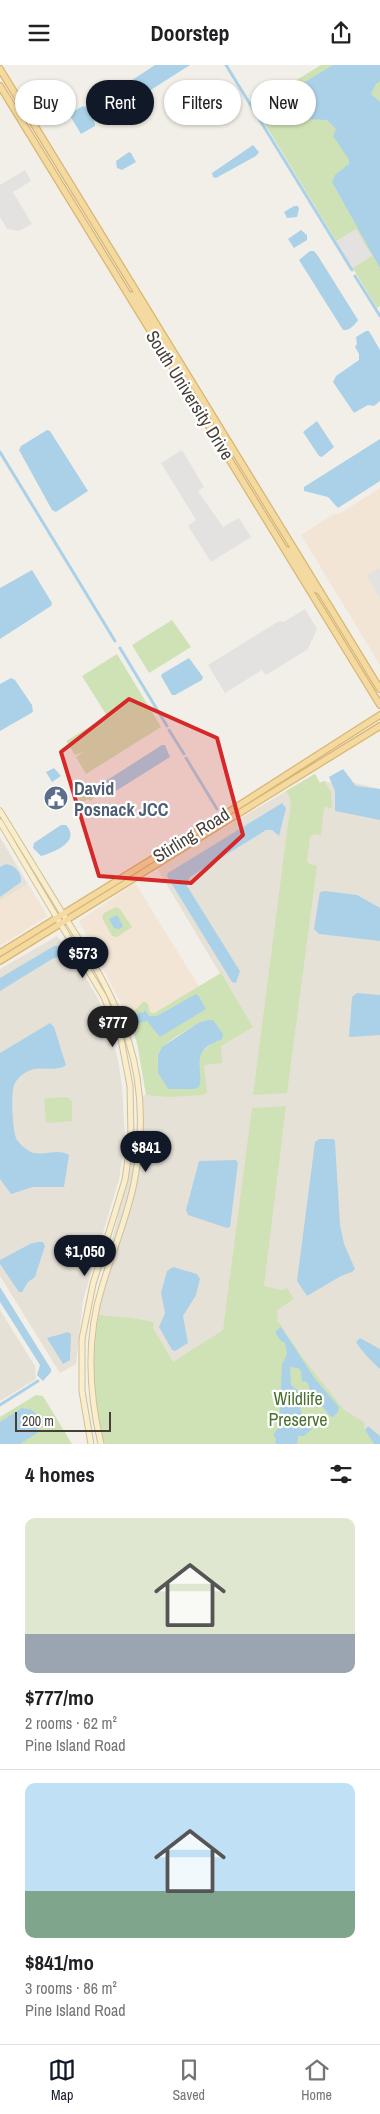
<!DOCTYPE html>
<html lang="en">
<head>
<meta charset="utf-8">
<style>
	body { margin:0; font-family:"Archivo Narrow",sans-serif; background:#f2f2f2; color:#202124; height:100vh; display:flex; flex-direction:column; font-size:19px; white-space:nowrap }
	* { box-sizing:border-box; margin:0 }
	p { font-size:16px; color:#757577 }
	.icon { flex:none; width:28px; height:28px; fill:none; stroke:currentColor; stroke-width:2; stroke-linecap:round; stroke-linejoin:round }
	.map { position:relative; height:1379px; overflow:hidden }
	.sheet { display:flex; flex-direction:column; background:#fff; flex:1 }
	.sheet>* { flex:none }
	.top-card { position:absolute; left:15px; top:15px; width:350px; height:45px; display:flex; gap:10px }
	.scale { position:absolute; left:15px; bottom:12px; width:96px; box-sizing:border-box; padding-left:5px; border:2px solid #453f38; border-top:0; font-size:14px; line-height:18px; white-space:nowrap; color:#453f38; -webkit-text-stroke:4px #fff; paint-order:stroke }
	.price { position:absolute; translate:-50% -42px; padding:0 11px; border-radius:18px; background:#111827; color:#fff; font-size:16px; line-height:32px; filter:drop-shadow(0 1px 2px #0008) }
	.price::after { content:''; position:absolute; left:50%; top:30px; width:15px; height:11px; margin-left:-8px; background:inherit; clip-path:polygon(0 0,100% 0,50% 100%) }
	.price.active { background:#222; color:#fff }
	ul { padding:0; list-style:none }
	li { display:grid; align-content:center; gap:10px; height:265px; padding:0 25px }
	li+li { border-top:1px solid #e0e0e0 }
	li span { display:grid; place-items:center; height:155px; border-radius:10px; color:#555 }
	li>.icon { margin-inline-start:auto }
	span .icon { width:90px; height:90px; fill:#fffc; stroke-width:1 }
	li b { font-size:21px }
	h2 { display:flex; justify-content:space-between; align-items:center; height:60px; padding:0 25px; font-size:21px }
	.chip { padding:0 18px; border-radius:22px; background:#fff; box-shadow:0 1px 4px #0004; font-size:18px; line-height:45px }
	.chip.active { background:#111827; color:#fff }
	header { display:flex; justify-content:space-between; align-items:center; height:65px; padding:0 25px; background:#fff; font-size:22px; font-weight:800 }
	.tab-bar { display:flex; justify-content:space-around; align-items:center; height:70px; border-top:1px solid #e0e0e0; background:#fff; font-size:14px; color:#757577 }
	.tab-bar a { display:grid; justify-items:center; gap:2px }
	.tab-bar .active { color:#111827 }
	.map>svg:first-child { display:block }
	.residential { fill:#e6e1d7 }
	.commercial { fill:#f2e5d6 }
	.green { fill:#cfe2b5; fill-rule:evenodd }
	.parking { fill:#e4e2e0 }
	.water { fill:#abd1e9 }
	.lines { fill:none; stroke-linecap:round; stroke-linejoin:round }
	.canal { stroke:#abd1e9; stroke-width:3 }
	.secondary-casing { stroke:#cdc09c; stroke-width:7 }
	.primary-casing { stroke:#d8b671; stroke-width:8 }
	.secondary { stroke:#f9edcc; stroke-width:5 }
	.primary { stroke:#f4daa0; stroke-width:5.5 }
	.marked { fill:#d62828; fill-opacity:0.2; stroke:#d62828; stroke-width:4; stroke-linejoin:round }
	.labels { text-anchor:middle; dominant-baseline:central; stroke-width:4.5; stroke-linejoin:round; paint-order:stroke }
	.street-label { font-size:18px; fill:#453f38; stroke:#fff }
	.service-label { font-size:18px; font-weight:bold; fill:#4e5e75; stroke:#fff; text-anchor:start }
	.park-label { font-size:18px; fill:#4b7131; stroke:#fff }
</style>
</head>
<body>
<header><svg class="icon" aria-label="menu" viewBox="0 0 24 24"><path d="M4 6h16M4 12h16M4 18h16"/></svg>Doorstep<svg class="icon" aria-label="share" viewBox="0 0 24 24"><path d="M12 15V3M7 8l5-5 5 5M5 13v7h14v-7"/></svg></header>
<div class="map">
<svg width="380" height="1379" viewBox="0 0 380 1379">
	<rect width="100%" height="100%" fill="#f2efe8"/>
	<!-- residential -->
	<path class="residential" d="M315,709L320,718L324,716L333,718L347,716L380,724V1379H107L91,1325L97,1245L141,1045L140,1033L250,959L157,803Z
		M0,772L28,819L0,836Z
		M57,871L84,910L97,932L107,956L118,995L122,1021L125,1075L119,1114L83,1235L76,1299L60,1308L0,1211V904Z
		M0,1245L35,1301L36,1314L0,1336Z"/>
	<!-- commercial -->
	<path class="commercial" d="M380,423V600L301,470L334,449L341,448Z
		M135,818L199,921L153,948L149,946L148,939L144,936L131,949L129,954L79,856Z
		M28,819L48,851L0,881V836Z"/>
	<!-- green -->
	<path class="green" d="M321,0H380V241L377,243L254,41Z
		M172,555L191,582L149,608L132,580Z
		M117,589L161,662L86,709L76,692L84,687L75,690L66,676L107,651L82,611Z
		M315,709L320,718L324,716L331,727L332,743L324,742L321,770L314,769L310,772L307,796L309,799L317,801L287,1028L253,1030L291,736L286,726Z
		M84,718L94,733L90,736L88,734L81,738L74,727Z
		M116,842L120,844L132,862L117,872L112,871L102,853L104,848Z
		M221,908L253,962L221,981L222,998L204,1000L207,1027L204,1030L169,1032L146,1030L137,978L129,954L131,949L144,936L148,939L150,947L154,948ZM198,958L219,976L212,978L201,988L199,997L200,1008L194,1024H168C144,984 166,979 198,958Z
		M68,1032L72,1036V1056L49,1058L46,1057L44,1034L48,1033Z
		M286,1041L264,1221L282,1225L287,1223L294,1234L276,1246L278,1250L277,1255L303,1293L344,1345L364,1357L365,1365L374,1379H104C93,1337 91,1293 99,1250L132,1253L154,1257L153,1263L173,1297L223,1265L252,1043Z
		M36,1330L43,1331L72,1379H0V1352Z"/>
	<!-- parking -->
	<path class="parking" d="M25,105L31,116L13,127L32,159L19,166L7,164L0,152V120Z
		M356,164L372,191L350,205L334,177Z
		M182,385L204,422L198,426L223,462L239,453L251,472L211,497L188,461L196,455L161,398Z
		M380,503V533L366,511Z
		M305,544L317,564L308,584L266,610L262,605L225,628L208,600L279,556L284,557Z"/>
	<!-- water -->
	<path class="water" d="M155,0H190L135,35C129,33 125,25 126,19Z
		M333,0H380V16L376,19L371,29L380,37V203L332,117L335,110L349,99V95L333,71L336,64L327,55C304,54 296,57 291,31L295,23Z
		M83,41C89,43 95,54 95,61L81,69L69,49Z
		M253,80L259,87L256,91L216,113L213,112L212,108Z
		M129,87L131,88L136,97L122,105L117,103L116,96Z
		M294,141H298L299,144L297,152L287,153L284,147Z
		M301,165L307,170V175L294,183L288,174Z
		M310,186H314L318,191L358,255C355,260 349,266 343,265L299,195Z
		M366,266H369L380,285V336L374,341L368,340L354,348L333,317L336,311L359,295V289L355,282L357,279L356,272Z
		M317,356L334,382L322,392L319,391L303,367Z
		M47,365L50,366L88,426L56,447L52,445L19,385L21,381Z
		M380,374V416L338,443L328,432L304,426V422Z
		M32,505L52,538L51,541L0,574V523Z
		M189,593L203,612L202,615L175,630H172L161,611L162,609Z
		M11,613L15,615L32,640L33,647L0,666V619Z
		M162,680H165L170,692L111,729L101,719Z
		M54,703L61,711L52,717L46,707Z
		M343,704L356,721L380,724V755L335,746V726L329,712Z
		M282,738L286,743L279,771L272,765H266L190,812L187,821L238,903L240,906L236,918L232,917L167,811L168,808Z
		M61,760H66C81,776 55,787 41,791L33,783L34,778Z
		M6,799C15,800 22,808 21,817L0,832V802Z
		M325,826L357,830L380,843V876L319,869L314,864L319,832L320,827Z
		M117,850L123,861L119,864L114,863L109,854Z
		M54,881H59L64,890L52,894L0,926V913Z
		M357,928L380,930V970L349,972L352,932Z
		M196,929L198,930L206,944L160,972L147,956L135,959L134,952L140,947L143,948L145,945L149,951H157Z
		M208,955H213L223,969L222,974C217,977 211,978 207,982C193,993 204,1008 199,1022L194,1024H168L158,1008V990L162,982L198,958Z
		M50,958L54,962L66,1000C54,1009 37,997 22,1010C17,1014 13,1019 13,1026C11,1034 13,1069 17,1075C20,1079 24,1083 29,1086C41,1093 58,1082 69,1090L64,1122H33L11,1129L0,1114V988Z
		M319,1074H334L335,1077L340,1160L344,1179L355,1204L352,1207L341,1211L307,1231L297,1216L315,1077Z
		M236,1095L238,1098L230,1162L227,1163L188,1150L186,1145L199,1096Z
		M38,1177H43L45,1181L35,1212L28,1217L22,1227H19L0,1199V1195L30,1179Z
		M173,1202L197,1209L200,1214L196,1230L183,1251L188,1278L175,1286L172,1285L159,1262L165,1248L161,1228L167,1206Z
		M0,1222L51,1304V1307L43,1316L37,1310L40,1300L0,1237Z
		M281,1262L315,1314L339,1342L338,1347L333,1352L330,1351L311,1328L307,1317L302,1316L301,1306L298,1303L290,1302L291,1320L302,1329L303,1339L300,1344L303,1352L299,1364L311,1361L312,1364L304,1371H298L297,1379H275L276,1374L273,1370L279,1362L282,1299L287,1289L285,1278L281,1276L275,1267Z
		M68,1267L71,1269L70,1295L63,1299L47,1273Z
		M360,1273L380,1284V1304C371,1296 363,1288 356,1277Z
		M22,1343L32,1345L40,1353L37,1368L20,1379H0V1357Z
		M368,1361L380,1371V1379H374L365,1365Z"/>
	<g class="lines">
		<!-- canal -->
		<path class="canal" d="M226,0L352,205
			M355,211L380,251
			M0,387L115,576
			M120,583L167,661
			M169,665L184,689
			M186,693L217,744
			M0,1340L38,1316"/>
		<defs>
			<path id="secondary" d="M0,746C21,780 42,815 63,849C121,940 156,1007 134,1118C127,1153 112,1188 102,1222C86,1273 89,1328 101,1379
				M0,757L104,932L121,974L130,1021L131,1072L125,1115L93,1219L82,1274V1326L91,1379"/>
			<path id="primary" d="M0,4L380,624
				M0,21L380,640
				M132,230L156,267L164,272
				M158,274L165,280L179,302
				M286,485L291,486L314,524L320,526
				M0,888L227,748L380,650
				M0,896L380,661"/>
		</defs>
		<!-- secondary casing -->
		<use href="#secondary" class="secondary-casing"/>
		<!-- primary casing -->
		<use href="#primary" class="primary-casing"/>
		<!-- secondary -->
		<use href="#secondary" class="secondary"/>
		<!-- primary -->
		<use href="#primary" class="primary"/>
	</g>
	<!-- marked area -->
	<path class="marked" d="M129,634L217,673L243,770L191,818L99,811L61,687Z"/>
	<!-- icons -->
	<defs>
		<symbol id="civic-disc" viewBox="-11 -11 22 22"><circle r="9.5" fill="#5c6f8a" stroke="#fff"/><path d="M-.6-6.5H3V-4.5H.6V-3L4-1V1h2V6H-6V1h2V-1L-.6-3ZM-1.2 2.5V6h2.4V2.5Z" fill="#fff"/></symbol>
	</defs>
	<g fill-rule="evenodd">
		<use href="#civic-disc" x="42" y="719" width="28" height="28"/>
	</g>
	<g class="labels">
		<!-- street labels -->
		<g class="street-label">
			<text transform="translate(190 330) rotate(58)">South University Drive</text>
			<text transform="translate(191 770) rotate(-32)">Stirling Road</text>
		</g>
		<!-- service labels -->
		<g class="service-label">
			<text x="74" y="723">David<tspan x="74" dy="21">Posnack JCC</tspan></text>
		</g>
		<!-- park labels -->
		<g class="park-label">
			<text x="298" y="1333">Wildlife<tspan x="298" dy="21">Preserve</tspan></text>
		</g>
	</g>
</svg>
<div class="scale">200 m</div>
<b class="price" style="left:83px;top:914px">$573</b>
<b class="price active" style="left:113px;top:983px">$777</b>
<b class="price" style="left:146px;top:1108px">$841</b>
<b class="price" style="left:85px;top:1212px">$1,050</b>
<div class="top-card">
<a class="chip">Buy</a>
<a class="chip active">Rent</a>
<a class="chip">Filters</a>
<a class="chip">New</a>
</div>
</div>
<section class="sheet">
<h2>4 homes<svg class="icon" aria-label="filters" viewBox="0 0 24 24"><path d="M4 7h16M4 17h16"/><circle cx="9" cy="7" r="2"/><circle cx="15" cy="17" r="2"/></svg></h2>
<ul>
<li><span style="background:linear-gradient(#dfe7d0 75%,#9aa5b1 0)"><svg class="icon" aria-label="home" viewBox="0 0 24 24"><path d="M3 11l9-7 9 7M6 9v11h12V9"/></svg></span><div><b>$777/mo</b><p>2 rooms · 62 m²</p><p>Pine Island Road</p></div></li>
<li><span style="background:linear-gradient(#bfe0f5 70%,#7fa58c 0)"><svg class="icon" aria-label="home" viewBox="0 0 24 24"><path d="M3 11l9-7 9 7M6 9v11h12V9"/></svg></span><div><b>$841/mo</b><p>3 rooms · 86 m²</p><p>Pine Island Road</p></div></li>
</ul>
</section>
<nav class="tab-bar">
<a class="active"><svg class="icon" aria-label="map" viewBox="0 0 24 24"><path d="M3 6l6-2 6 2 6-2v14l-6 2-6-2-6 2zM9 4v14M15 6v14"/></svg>Map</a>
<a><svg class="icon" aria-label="saved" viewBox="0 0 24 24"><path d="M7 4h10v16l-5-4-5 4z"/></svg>Saved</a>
<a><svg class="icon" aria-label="home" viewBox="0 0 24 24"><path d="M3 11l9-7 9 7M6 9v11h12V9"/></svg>Home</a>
</nav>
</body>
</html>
